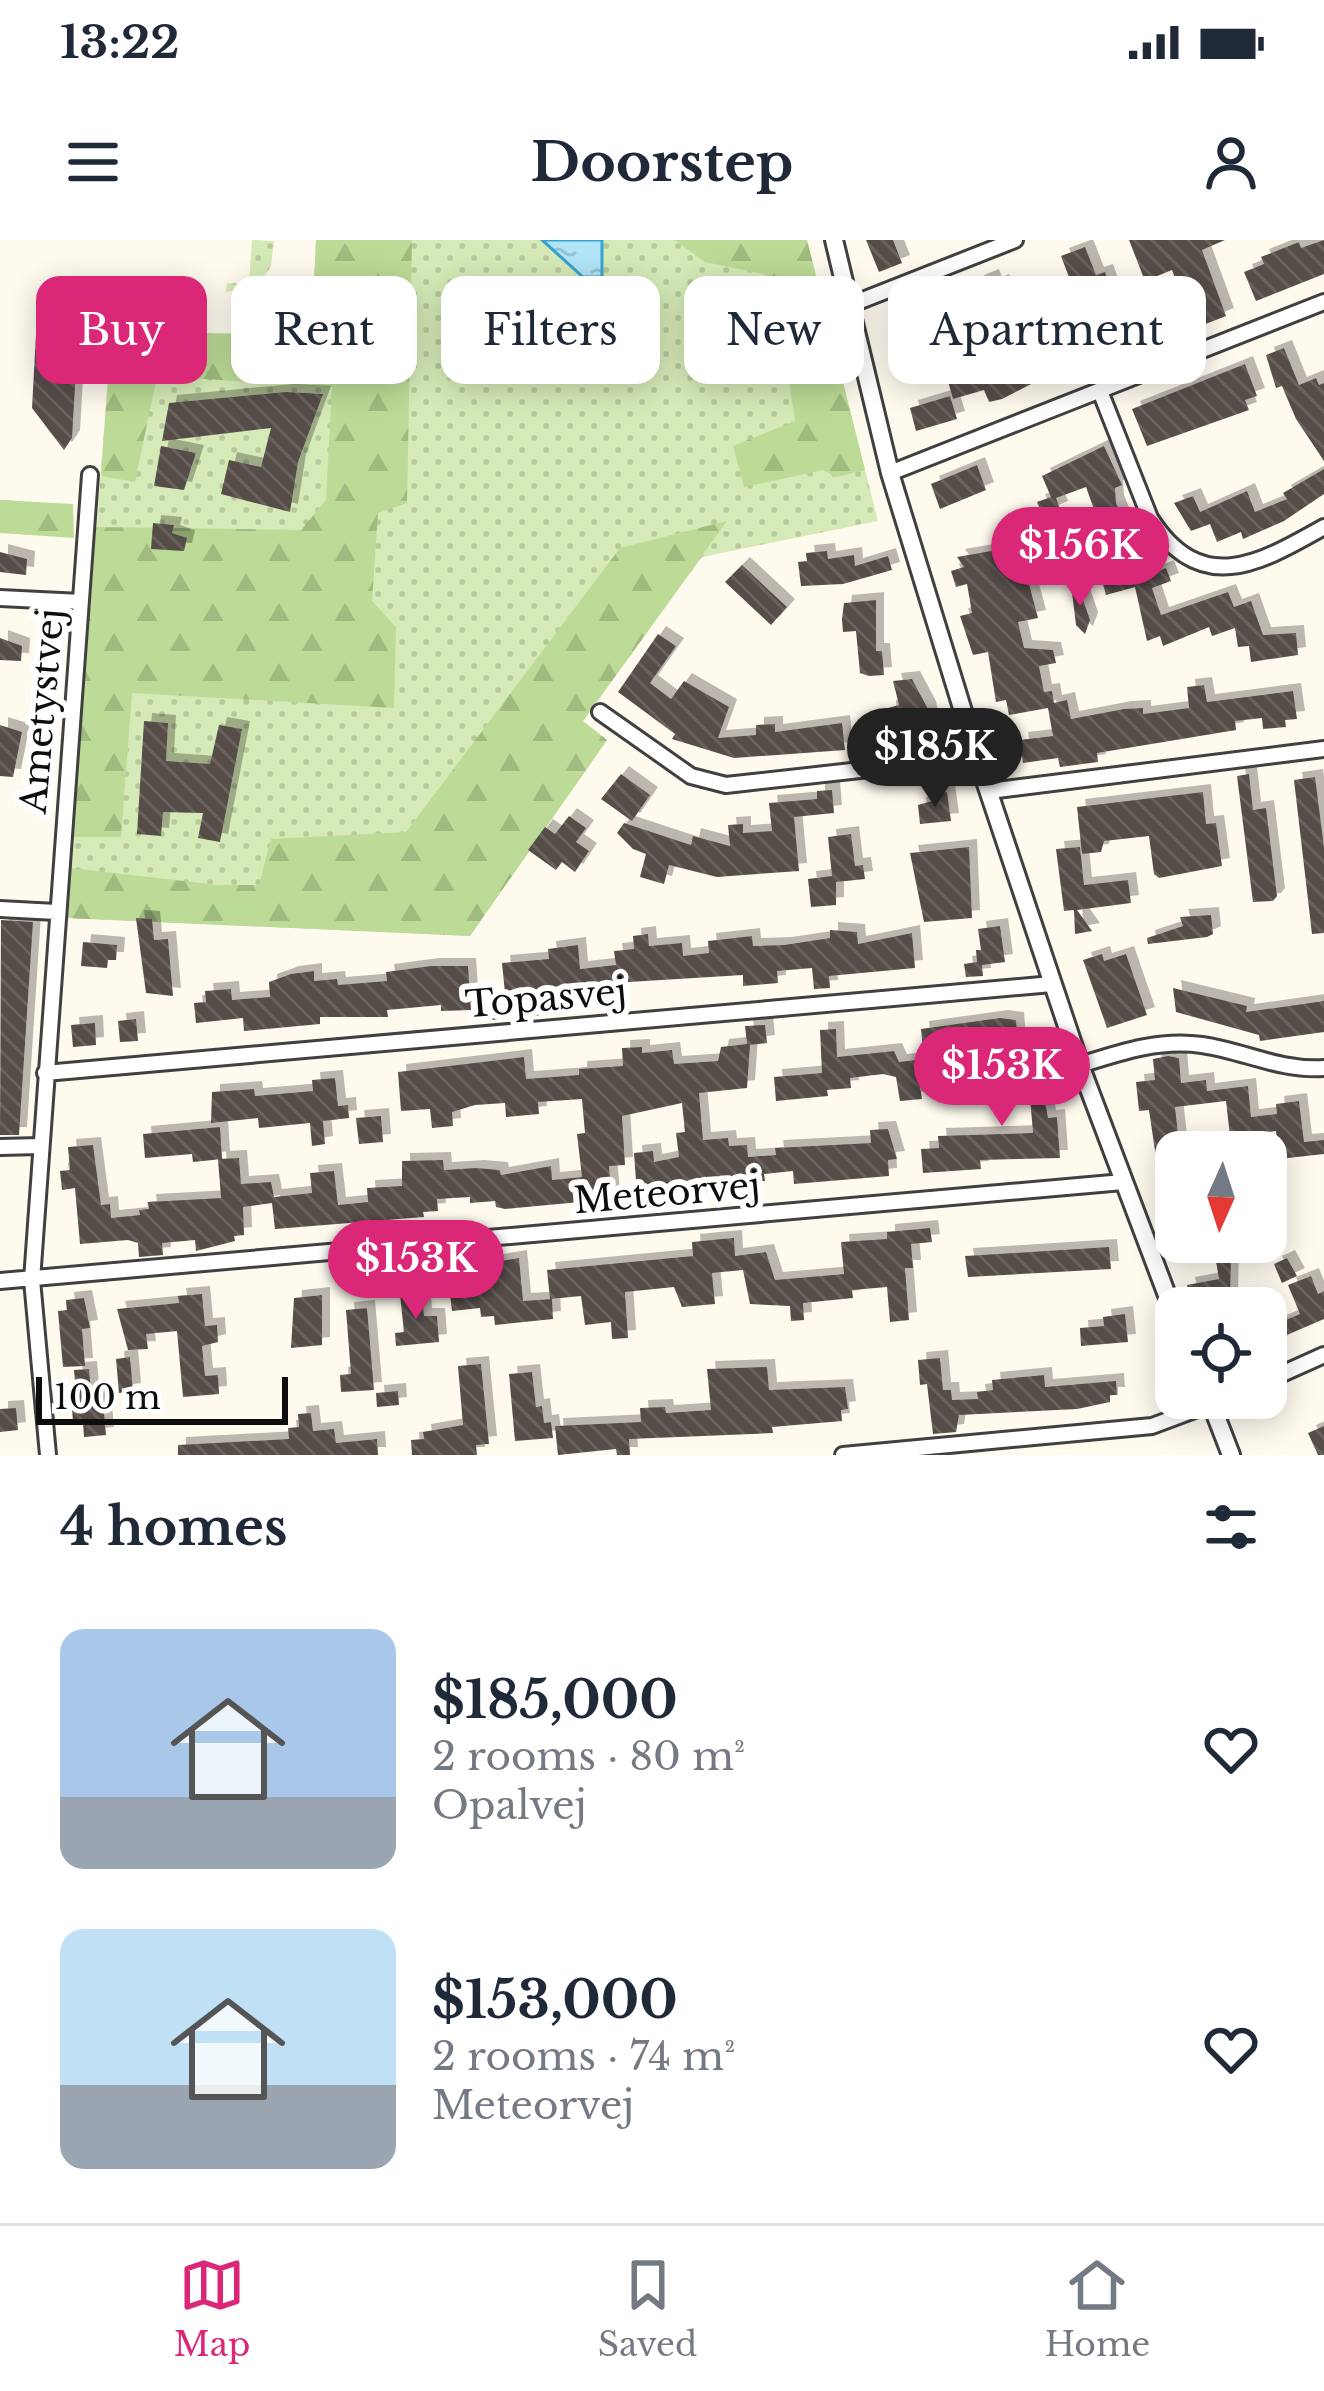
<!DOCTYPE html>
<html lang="en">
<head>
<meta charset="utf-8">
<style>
	body { margin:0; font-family:"Libre Baskerville",serif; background:#f6f6f7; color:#1f2937; height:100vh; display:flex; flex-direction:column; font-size:45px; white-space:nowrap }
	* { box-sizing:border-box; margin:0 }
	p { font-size:39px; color:#747a83 }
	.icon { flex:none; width:66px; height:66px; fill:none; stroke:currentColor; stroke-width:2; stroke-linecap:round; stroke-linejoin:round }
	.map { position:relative; height:1215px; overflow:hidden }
	.sheet { display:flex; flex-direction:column; background:#fff; flex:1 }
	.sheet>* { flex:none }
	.guide { position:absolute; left:36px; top:36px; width:1254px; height:108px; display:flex; gap:24px }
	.needle { width:78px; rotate:183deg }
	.controls { position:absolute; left:1155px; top:891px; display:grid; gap:24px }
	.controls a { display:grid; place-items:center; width:132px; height:132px; border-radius:24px; background:#fff; box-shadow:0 6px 30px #0003; font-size:60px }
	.scale { position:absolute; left:36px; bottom:30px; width:252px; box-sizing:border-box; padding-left:12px; border:6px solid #0d0d0d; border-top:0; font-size:33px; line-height:42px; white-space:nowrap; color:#0d0d0d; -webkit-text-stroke:9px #fff; paint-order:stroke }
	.price { position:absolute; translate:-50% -102px; padding:0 27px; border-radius:42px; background:#db2777; color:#fff; font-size:39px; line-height:78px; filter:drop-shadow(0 3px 6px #0008) }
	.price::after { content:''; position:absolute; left:50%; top:72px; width:36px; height:27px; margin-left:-18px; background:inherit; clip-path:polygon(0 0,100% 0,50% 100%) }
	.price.selected { background:#222; color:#fff }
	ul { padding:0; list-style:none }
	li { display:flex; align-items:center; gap:36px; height:300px; padding:0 60px }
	li span { display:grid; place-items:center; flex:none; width:336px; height:240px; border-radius:24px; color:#555 }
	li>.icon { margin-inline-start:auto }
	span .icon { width:144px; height:144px; fill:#fffc; stroke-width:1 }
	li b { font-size:51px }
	h2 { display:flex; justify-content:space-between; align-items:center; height:144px; padding:0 60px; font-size:51px }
	.pill { padding:0 42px; border-radius:24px; background:#fff; box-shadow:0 6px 30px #0003; font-size:42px; line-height:108px }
	.pill.selected { background:#db2777; color:#fff }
	.status { display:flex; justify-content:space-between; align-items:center; height:84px; padding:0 60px; background:#fff; direction:ltr }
	.status svg { height:33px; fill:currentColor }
	header { display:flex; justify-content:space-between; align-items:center; height:156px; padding:0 60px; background:#fff; font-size:54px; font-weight:700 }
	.menu { display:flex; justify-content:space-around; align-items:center; height:168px; border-top:3px solid #e0e1e3; background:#fff; font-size:33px; color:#747a83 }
	.menu a { display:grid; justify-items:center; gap:6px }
	.menu .selected { color:#db2777 }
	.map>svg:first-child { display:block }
	.green { fill:url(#green-dots) }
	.forest { fill:url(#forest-firs) }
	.water { fill:url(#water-ripples); stroke:#37a2d0; stroke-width:3 }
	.building { fill:url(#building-back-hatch); filter:url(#shadow) }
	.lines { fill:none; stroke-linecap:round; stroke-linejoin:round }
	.minor-casing { stroke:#404040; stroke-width:20 }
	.tertiary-casing { stroke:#404040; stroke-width:22 }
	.minor { stroke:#fff; stroke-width:14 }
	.tertiary { stroke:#fff; stroke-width:16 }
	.labels { text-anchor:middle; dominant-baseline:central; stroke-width:12; stroke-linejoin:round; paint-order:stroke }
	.street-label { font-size:36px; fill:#0d0d0d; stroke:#fff }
</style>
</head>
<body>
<div class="status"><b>13:22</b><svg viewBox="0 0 49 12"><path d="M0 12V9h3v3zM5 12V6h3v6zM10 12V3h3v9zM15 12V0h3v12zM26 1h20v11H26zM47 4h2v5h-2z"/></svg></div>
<header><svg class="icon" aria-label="menu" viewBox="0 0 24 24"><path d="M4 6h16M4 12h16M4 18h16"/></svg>Doorstep<svg class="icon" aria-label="person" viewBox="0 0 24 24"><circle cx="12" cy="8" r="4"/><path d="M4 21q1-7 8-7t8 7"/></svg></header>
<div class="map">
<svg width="1324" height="1215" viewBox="0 0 1324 1215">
	<defs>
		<pattern id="green-dots" width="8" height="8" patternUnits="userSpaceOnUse" patternTransform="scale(3)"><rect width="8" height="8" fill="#d6eab7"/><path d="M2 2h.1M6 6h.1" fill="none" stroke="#b6c89c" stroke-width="1.8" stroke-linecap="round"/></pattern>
		<pattern id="forest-firs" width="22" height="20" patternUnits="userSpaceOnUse" patternTransform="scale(3)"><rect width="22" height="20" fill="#bcdb96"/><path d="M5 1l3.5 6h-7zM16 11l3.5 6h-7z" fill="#a0bb80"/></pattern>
		<pattern id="water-ripples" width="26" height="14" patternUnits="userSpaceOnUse" patternTransform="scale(3)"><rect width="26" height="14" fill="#b1e4f7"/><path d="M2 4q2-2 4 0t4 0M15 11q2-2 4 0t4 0" fill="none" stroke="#97c2d3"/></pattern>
		<pattern id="building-back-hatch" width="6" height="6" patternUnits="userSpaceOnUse" patternTransform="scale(3)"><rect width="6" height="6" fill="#564d49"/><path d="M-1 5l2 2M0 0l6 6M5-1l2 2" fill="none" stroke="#69625f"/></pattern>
		<filter id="shadow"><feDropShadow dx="8" dy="-8" stdDeviation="0" flood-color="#0004"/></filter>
	</defs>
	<rect width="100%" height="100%" fill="#fffaee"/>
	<!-- green -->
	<path class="green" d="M252,0L274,1L271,26L258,46L226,52L227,43L249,44Z
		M316,0H807L878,281L702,317L583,481L607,500L470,696L67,678L112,84C160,87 275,112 304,66C316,48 315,21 316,0Z"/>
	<!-- forest -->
	<path class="forest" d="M316,0H412L407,263L378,273L372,361L396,387L394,468L132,453L121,597H73L96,287L301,290L326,260L332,147L157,136L135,242L101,236L112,84C160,87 275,112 304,66C316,48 315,21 316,0Z
		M675,0H807L865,230L837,237L823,230L744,247L733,206L795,181L785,114L764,34L705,22Z
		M0,260L73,264L74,298L0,293Z
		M727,281L583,481L607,500L470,696L67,678L71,628L218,645H259L271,599L406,592L620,308Z"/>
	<!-- water -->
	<path class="water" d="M542,0H602V37H583Z"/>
	<!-- building -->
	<path class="building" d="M866,0H893L902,23L879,32Z
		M1129,0H1225L1202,10L1226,76L1203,85L1191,56L1183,59L1172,30L1145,41Z
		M1324,0V34L1256,61L1244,32L1264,24L1261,17L1299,2L1301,8Z
		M1085,7L1096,35L1105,32L1110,46L991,96L1003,119L1017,114L1020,121L1089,87L1102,84L1108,100L1132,90L1122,65L1116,68L1111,55L1146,40L1167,94L1079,130L1068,125L1002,159L989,162L984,150L953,159L944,127L935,129L928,106L965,96L955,71L983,60L976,43L991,37L994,45L1001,42L1007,58L1040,45L1044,56L1072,45L1061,16Z
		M37,76L79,79L72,198L64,210L32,168Z
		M1284,108L1299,145L1316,138L1319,145L1324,143V221L1296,179L1282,146L1276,148L1266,115Z
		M1245,124L1257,156L1245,160L1249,170L1147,206L1132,169Z
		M286,152L323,154L298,222L290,272L221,254L229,220L261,227L271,188L162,201L169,163Z
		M950,156L957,179L916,191L910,168Z
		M161,206L196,213L184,250L154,246Z
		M1104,206L1122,245L1115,248L1116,263L1129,295L1080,314L1067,283L1095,272L1086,247L1056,258L1060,269L1043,276L1037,262L1051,257L1042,236Z
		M977,225L986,250L940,269L931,244Z
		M1324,229V254L1284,281L1243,299L1241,292L1217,302L1210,284L1191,291L1174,263L1193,256L1200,272L1247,251L1255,272L1287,259L1283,253Z
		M153,283L174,285L172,293L187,298L184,311L151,309Z
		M1134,300L1143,322L1150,320L1154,333L1166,328L1171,341L1152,348L1161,375L1228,352L1234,367L1251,361L1263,395L1296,393L1298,415L1251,422L1249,406L1238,407L1235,388L1212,396L1209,387L1163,406L1160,396L1147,401L1135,347L1106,355L1100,334L1128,326L1120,306Z
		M1019,306L1038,378L1018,382L1024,408L1053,410L1056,423L1039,426L1044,452L1052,451L1054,463L1067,460L1071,479L1124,469L1143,468V474L1189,468L1187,447L1204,445L1207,462L1293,451L1297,479L1285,480L1286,487L1263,489L1262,478L1235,481L1236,490L1097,513L1098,522L1060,527L1058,518L1023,523L1020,500L1053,496L1048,468L1009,475L1006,460L996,462L988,412L973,415L960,376L972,373L967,344L956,347L951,331L964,327L957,317Z
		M827,311L828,319L854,315L855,326L888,316L892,330L843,344L801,346L798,322L807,321L806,313Z
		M0,312L27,319L26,335L0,332Z
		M742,325L787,367L771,385L725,342Z
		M1077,342L1090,380L1085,394L1076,385L1071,344Z
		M876,360V411H882L884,435L869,436L860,433L856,391L843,392L842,379L844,363Z
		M658,394L676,406L650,443L671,459L684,441L729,467L718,498L756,495V485L775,484V492L842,483L845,510L734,518L672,499L675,494L618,452Z
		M0,398L22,406L21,421L0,420Z
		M912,439L928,469L936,510L864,518L863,502L890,500L888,468L899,465L893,441Z
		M144,481L168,483L166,521L210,524L219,485L242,489L220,602L198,598L203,573L163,572L161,596L137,594Z
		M0,485L22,492L13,537L0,536Z
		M621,534L650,555L632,581L601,559Z
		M1249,534L1253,570L1266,568L1277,656L1273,661L1253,662L1237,536Z
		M1315,537L1324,607V693L1312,694L1294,540Z
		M832,550L834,573L794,577L799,631L717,637L669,625L664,644L640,637L646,614L633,609L617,593L624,583L691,605L693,596L730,606L728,585L743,584V593L772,591L769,563L817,559V551Z
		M947,552L951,581L920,584L918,565L932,561L931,554Z
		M1203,552L1206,584L1216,583L1222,626L1159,638L1154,634L1149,596L1104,601L1101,612L1082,614L1077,567Z
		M569,576L586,588L576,602L589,611L575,632L562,622L556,630L528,610L545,587L555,594Z
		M851,594L855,626L863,625L865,639L836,642V665L811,667L808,639L832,636L828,597Z
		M969,607L972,678L924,682L910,613Z
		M1080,607L1084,645L1128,640L1131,663L1077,670L1092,691L1075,694L1074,670L1064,671L1056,609Z
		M1211,675L1213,694L1207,697L1148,704L1147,698L1183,686L1180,677Z
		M136,678L152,679L154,700L168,699L173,756L146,753Z
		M1,680L33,682L19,895H0Z
		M1000,686L1005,722L982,725L983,736L966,737L964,724L977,722L976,710H981L978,689Z
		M830,690L857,692L858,704L912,693L915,728L829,736L830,748L814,749L812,728L777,731L778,743L743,746V735L547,747L550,774L533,776L532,760L506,763L502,723L549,719L548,709L578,705L580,729L616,725L614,711L634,709L633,696L648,694L649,706L682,703L683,716L709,713L708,701L752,696L753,706L784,705L830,698Z
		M83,702L117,705L116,720H108L107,728L81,726Z
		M1102,714L1104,721L1126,714L1147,775L1107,788L1083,720Z
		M431,726H468L471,770L441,771V765L387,770L388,777H320V784L244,791L243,778L196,783L194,763L206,762L205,751L231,749L232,760L270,757L269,742L291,734L314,731V741L337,739L338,745L387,741L386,732Z
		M1173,748L1247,766L1246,772L1324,761V792L1260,801L1259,795L1176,772Z
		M502,764L503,779L475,781L473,766Z
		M1000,778L1016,780L1018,804L974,807L975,824L918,835L922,859L900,861L896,837L883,834L850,838L851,848L827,850L828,856L776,861L774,837L822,833L820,790L836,789L837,817L894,811L899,822L924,819L921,789Z
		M136,779L138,801L120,802L118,781Z
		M95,783L96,805L73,807L71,785Z
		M765,785L767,803L750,805L747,848L699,853L703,900L728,898L729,906L747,905L748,917L776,915L775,908L871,903L870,890L888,889L897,919L888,920L889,936L794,944L793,931L764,934L765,941L742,943L743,948L637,954L634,913L653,911L654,922L679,917L676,893L685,892L682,863L622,876L625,925L609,926L612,959L505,969L496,967L495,961L470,963V957L437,959L438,971L423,972L424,977L275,989L272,963L243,967L244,995L234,996L235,1001L196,1011L195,1000L162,1003L163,1015L139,1017L138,1003L128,1000L80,1004L75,948L62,950L60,931L70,930L68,907L93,905L101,965L110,964L111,978L140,975L139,970L149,969L148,962L221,958L218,919L239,918L241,944L271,942L274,957L312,953L310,933L334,931L338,965L368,962L367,948L402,946V921L443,920L444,930L476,928L500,930L501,935L551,926L552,940L582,937L577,894L585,893L582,859L538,862L539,874L506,877L505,863L475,865L452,872L453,886L432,888L430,869L401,871L398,832L524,817L526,839L579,835V829L623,826L622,808L642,807V813L672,810L674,824L718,821L721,807L747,804L745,786Z
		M1036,809L1048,878L1057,877L1060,918L980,920L981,929L923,933L921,909L939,908L938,896L1033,893L1029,845L1011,847L1007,812Z
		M1168,816L1179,818L1181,843L1206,840L1207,851L1248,846L1251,877L1277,874L1276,864L1299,861L1304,902L1324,900V914L1279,919L1276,891L1230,896L1226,861L1175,867L1180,912L1176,924H1157L1149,870L1139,871L1136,842L1155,840L1153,819Z
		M335,838L338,866L348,865L349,878L323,881L325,904L312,906L310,883L259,888L258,878L211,883L212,852L254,849L255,856L313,851L312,840Z
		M381,876L383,902L359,904L356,878Z
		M220,887L222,919L193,922L192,914L145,918L143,894Z
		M930,988L932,1002L911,1004L913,1028H905L909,1080L890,1082L887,1047L852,1050L853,1058L803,1063L804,1080L791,1081L790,1066L750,1064L743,1030L712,1033L715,1064L682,1067L674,1047L625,1052L628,1098L612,1099L611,1082L585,1085L581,1056L550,1059L547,1030L693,1016L692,1002L722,999L734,998L735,1016L766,1012L775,1040L844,1034L841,1002L887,999V992Z
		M1109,1007L1111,1029L968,1037L965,1016Z
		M519,1018L523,1061L552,1059L553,1079L495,1085L494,1076L481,1077L480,1068L452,1071L448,1038L478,1035L477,1025Z
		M1231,1018L1230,1058L1191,1064L1187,1045L1219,1039L1216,1021Z
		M1287,1018L1297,1036L1282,1043L1274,1024Z
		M1311,1036L1318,1054L1324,1051V1079L1266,1104V1061L1276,1084L1300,1074L1288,1045Z
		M422,1052L424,1076H437L439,1102L396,1106L395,1093L404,1092L400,1054Z
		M202,1054L205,1086L217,1085L218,1102L202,1106L205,1136L218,1135L219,1154L183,1157L177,1091L146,1094L148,1109L128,1110L117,1069L179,1063L178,1056Z
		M322,1055V1105L291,1108L294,1058Z
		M84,1058L90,1088L82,1089L85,1126L63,1127L58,1071L67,1070L66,1060Z
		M367,1068L374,1150L341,1152L340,1135L351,1134L346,1070Z
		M1125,1074L1128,1102L1081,1106L1080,1088L1104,1086L1103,1077Z
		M130,1117L133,1151L119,1153L116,1119Z
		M940,1118L943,1150H951L952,1160L978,1159L977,1152L993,1150L992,1140L1044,1135L1045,1147L1116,1141L1117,1155H1110V1162L1077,1169L959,1175L956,1192L933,1194L927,1144L920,1145L918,1120Z
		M481,1124L489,1204L476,1205L477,1215H412L411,1200L424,1199L423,1192L463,1185L458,1126Z
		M767,1127L769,1150L845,1147L848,1169L841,1170L842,1181L772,1187L773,1193L629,1199L630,1215H617L616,1209L558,1215L555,1186L641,1182L640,1168L665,1167L666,1173L711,1170L707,1129Z
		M89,1129L91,1152L102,1151L106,1195L84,1197L83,1183H73L71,1153H76L74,1130Z
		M532,1132L536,1167L542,1166L544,1183L551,1182L553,1198L515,1201L509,1134Z
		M398,1151L399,1165L377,1167L376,1153Z
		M16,1168L18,1190L0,1192V1169Z
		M311,1173L313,1191L334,1189L336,1203L377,1199L378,1215H178V1205L289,1199L288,1188L299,1187L298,1174Z
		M1324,1186V1215H1318L1308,1193Z"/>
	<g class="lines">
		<defs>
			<path id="minor" d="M850,65L1015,0
				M1100,151L1150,278C1201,358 1260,323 1324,287
				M890,233L1324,62
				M0,358L81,362
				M600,472L691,536L726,545L977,517
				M989,551L1324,509
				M0,669L56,672
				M1080,825C1121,812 1159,799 1202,805C1244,811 1280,831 1324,828
				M45,833L1052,744
				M0,907L40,906
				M0,1041L1123,942
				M1266,1141L1324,1115
				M48,1215L32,1040L90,235
				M843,1215L1152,1186L1227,1158"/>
			<path id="tertiary" d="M834,0L890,233L977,517L1080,825L1176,1079
				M1209,1158L1231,1215"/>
		</defs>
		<!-- minor casing -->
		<use href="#minor" class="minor-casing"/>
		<!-- tertiary casing -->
		<use href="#tertiary" class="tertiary-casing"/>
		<!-- minor -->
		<use href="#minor" class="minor"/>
		<!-- tertiary -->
		<use href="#tertiary" class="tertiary"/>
	</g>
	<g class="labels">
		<!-- street labels -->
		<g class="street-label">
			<text transform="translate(42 471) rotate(-85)">Ametystvej</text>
			<text transform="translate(546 758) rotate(-5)">Topasvej</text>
			<text transform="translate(667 953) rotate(-5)">Meteorvej</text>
		</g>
	</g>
</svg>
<div class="controls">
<a><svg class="needle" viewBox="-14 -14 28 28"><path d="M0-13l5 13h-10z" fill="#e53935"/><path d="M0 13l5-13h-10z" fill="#747a83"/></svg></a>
<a><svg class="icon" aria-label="locate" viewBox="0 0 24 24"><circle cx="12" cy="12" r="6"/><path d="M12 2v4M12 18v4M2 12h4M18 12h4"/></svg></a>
</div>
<div class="scale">100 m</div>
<b class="price" style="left:1080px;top:369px">$156K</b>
<b class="price selected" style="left:935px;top:570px">$185K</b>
<b class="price" style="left:1002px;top:889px">$153K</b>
<b class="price" style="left:416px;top:1082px">$153K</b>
<div class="guide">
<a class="pill selected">Buy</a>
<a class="pill">Rent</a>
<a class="pill">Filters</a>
<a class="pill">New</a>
<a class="pill">Apartment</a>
</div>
</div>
<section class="sheet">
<h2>4 homes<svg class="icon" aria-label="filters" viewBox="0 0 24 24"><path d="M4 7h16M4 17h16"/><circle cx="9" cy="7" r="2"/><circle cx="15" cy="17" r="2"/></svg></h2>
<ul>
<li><span style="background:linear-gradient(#a9c7e8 70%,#9aa5b1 0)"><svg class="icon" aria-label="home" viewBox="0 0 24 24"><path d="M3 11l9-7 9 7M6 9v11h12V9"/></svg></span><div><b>$185,000</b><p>2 rooms · 80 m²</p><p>Opalvej</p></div><svg class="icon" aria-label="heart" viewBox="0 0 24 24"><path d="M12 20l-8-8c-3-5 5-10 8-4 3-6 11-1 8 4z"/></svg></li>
<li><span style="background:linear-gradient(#bfe0f5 65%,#9aa5b1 0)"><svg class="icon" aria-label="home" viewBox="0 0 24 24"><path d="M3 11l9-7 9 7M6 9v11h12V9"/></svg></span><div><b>$153,000</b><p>2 rooms · 74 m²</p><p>Meteorvej</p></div><svg class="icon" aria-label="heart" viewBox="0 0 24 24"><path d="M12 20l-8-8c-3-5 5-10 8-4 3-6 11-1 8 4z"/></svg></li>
</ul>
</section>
<nav class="menu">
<a class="selected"><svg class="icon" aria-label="map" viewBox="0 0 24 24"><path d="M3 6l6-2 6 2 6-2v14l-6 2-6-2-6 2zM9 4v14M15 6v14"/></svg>Map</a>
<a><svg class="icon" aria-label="saved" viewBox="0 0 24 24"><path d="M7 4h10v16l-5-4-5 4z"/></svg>Saved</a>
<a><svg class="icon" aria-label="home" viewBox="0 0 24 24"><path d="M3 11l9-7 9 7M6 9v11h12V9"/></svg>Home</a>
</nav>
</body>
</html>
